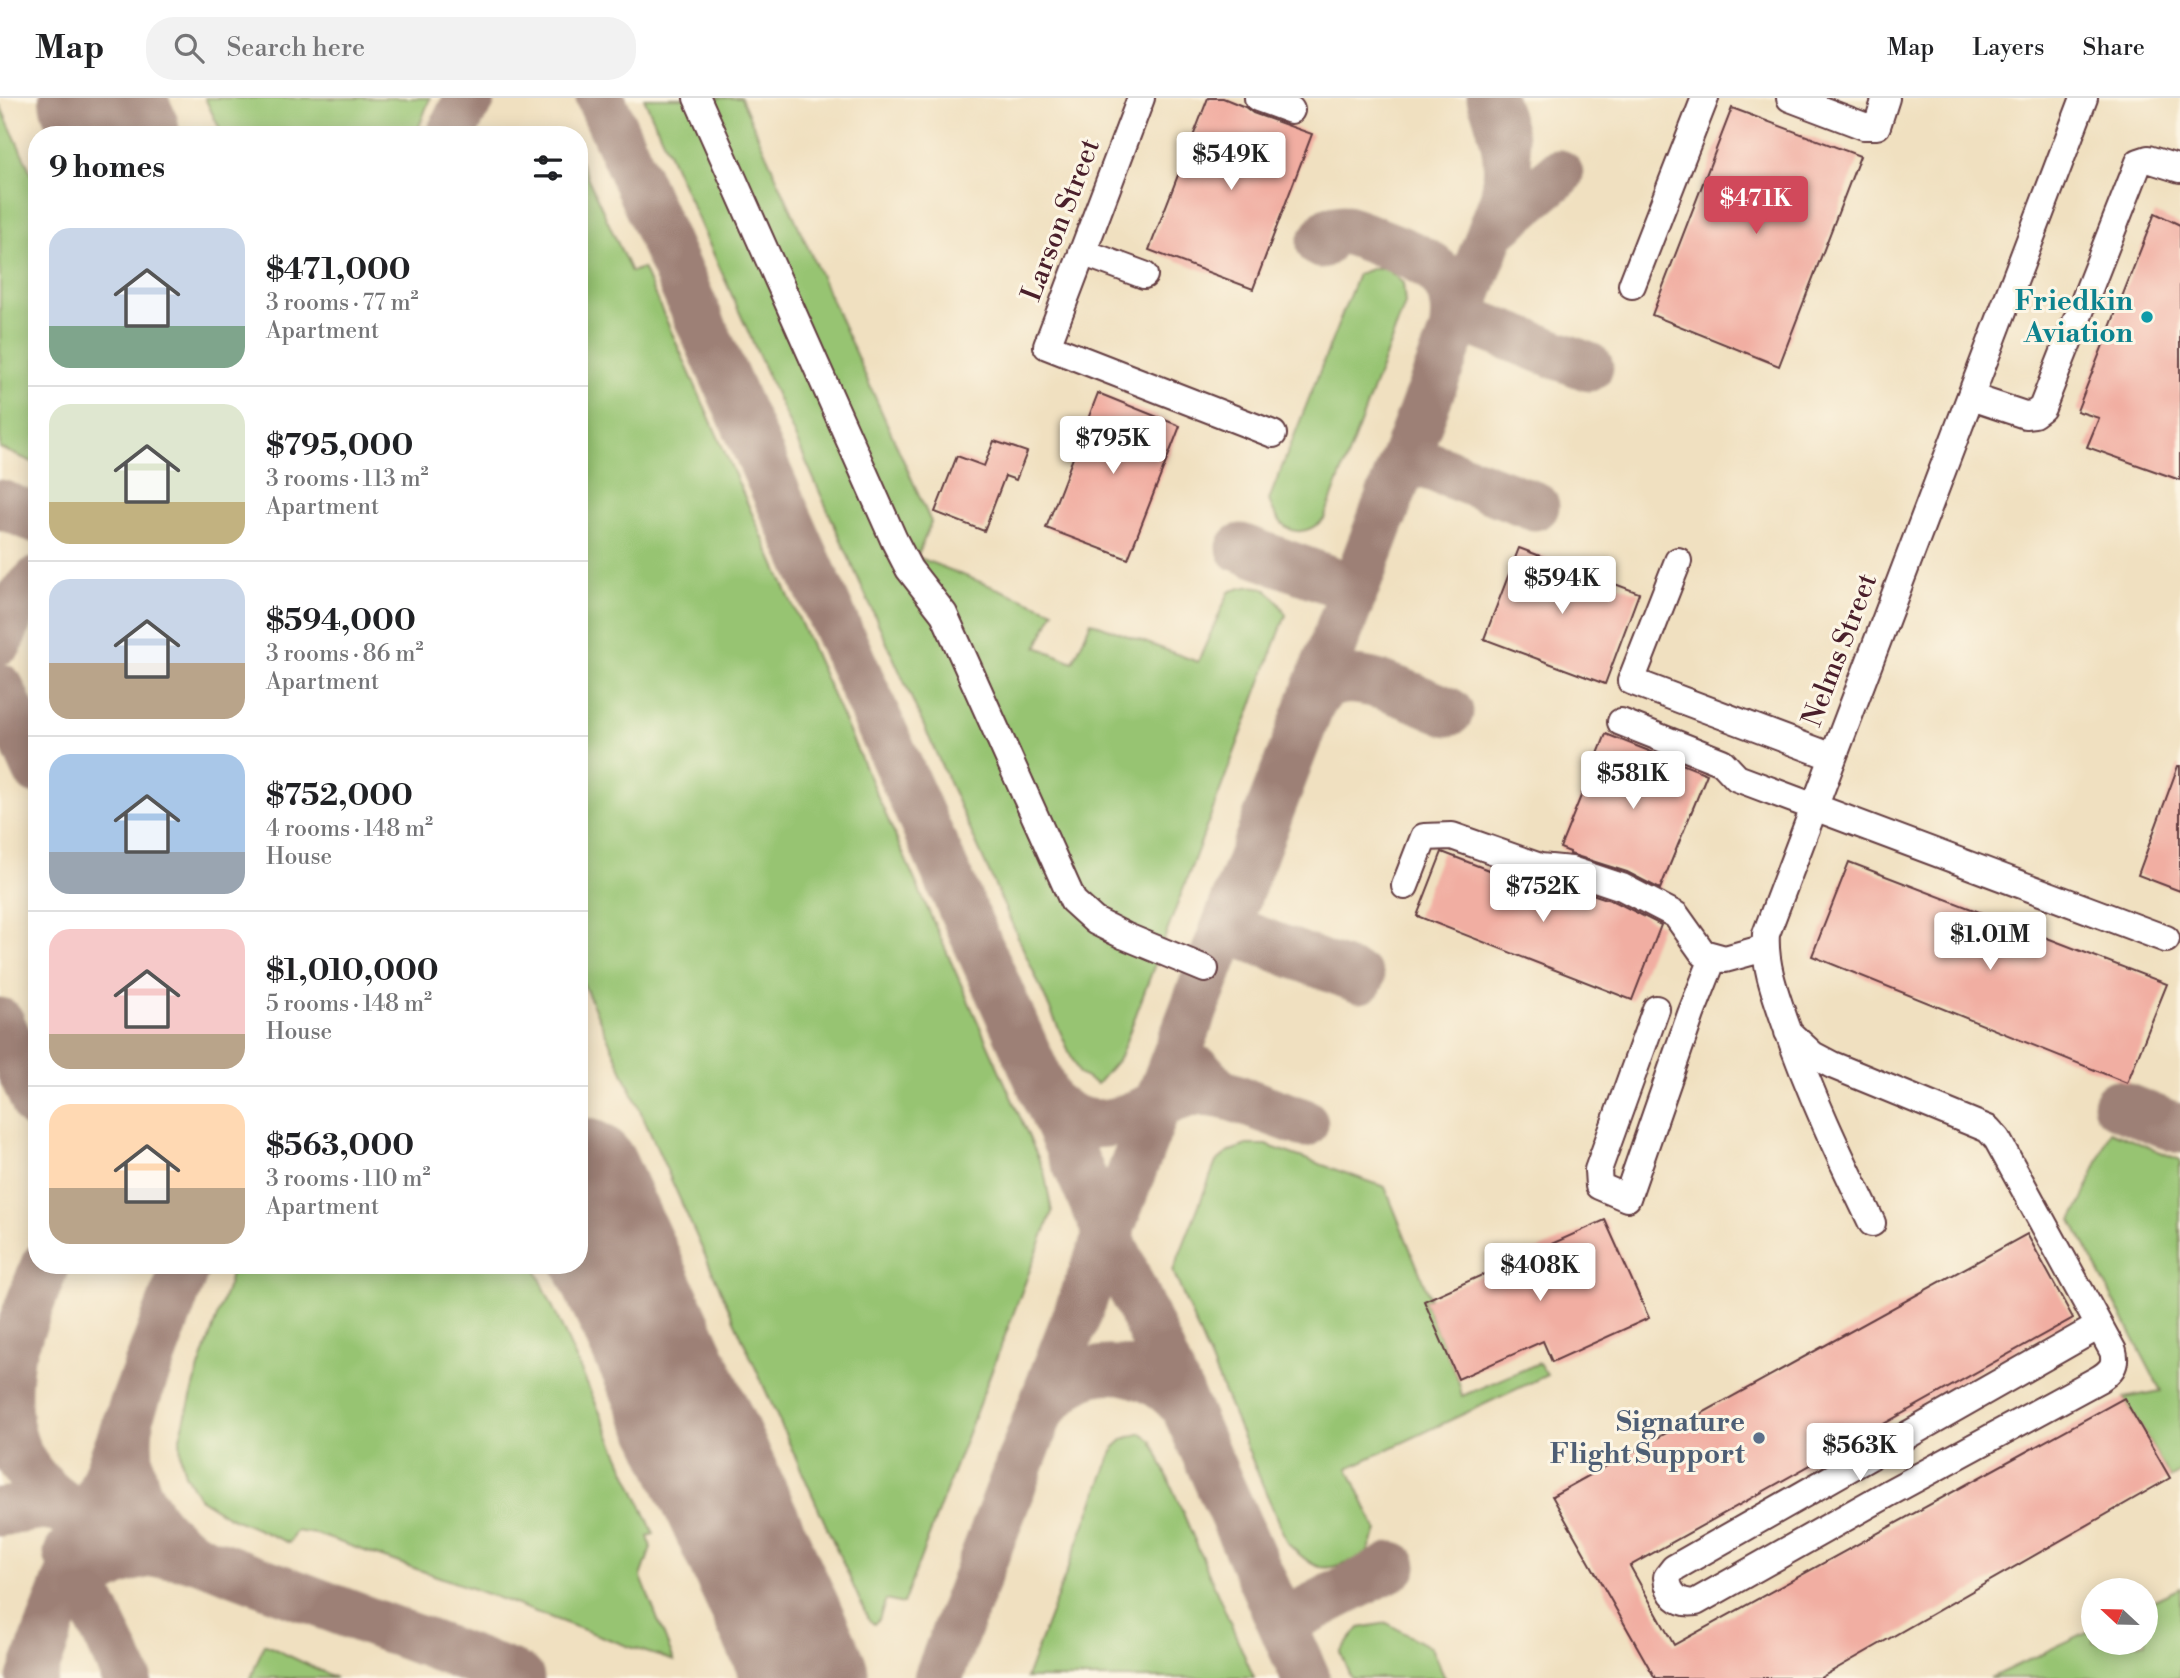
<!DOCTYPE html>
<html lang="en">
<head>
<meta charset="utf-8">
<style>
	body { margin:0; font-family:"Libre Bodoni",serif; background:#f2f2f2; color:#202124; height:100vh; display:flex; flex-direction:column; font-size:26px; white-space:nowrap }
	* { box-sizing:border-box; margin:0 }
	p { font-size:23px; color:#757577 }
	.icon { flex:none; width:38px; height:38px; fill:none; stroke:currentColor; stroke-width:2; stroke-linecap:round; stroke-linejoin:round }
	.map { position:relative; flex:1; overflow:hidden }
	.details { position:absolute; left:28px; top:28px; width:560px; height:1148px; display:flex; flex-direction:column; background:#fff; border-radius:28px; box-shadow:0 4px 18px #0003 }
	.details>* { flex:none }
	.needle { width:46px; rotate:292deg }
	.buttons { position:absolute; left:2081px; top:1480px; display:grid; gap:14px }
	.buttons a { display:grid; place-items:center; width:77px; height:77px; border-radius:50%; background:#fff; box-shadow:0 4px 18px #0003; font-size:35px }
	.price { position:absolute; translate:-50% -60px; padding:0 16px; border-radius:7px; background:#fff; color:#222; font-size:23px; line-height:46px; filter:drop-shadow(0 2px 4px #0008) }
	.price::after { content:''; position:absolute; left:50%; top:42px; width:21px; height:16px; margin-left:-10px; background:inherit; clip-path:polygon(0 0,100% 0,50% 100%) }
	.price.on { background:#d1495b; color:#fff }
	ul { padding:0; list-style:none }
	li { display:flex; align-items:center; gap:21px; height:175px; padding:0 21px }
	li+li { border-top:2px solid #e0e0e0 }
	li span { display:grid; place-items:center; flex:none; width:196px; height:140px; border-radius:21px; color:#555 }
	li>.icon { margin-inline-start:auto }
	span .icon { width:84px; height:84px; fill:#fffc; stroke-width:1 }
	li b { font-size:30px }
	h2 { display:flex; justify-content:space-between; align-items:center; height:84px; padding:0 21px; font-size:30px }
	header { display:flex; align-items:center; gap:42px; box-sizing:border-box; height:98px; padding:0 35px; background:#fff; border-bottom:2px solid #e0e0e0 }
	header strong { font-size:33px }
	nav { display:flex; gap:38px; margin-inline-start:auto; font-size:24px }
	.search { width:490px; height:63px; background:#f2f2f2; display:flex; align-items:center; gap:18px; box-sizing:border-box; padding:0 24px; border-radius:28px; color:#757577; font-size:26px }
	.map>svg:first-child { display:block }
	.green { fill:#97c472; stroke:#70724e; stroke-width:2 }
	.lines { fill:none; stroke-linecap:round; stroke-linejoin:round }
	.taxiway { stroke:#9d8076; stroke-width:49 }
	.runway { stroke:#9d8076; stroke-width:124 }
	.building { fill:#f1aea2 }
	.minor-casing { stroke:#633c41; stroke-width:30 }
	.minor { stroke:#fff; stroke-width:26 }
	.culture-dot { fill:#0f9aa8; stroke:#fcf5e5; stroke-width:2.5 }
	.service-dot { fill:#5c6f8a; stroke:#fcf5e5; stroke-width:2.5 }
	.labels { text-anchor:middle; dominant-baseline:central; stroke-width:6; stroke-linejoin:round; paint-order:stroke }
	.street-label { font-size:28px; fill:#4a1f2b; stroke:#fcf5e5 }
	.culture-label { font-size:28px; font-weight:bold; fill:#0d838f; stroke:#fcf5e5; text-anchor:end }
	.service-label { font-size:28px; font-weight:bold; fill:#4e5e75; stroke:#fcf5e5; text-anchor:end }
</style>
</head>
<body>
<header>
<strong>Map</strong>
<div class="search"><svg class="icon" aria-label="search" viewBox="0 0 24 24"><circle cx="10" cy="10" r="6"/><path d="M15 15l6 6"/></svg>Search here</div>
<nav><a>Map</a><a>Layers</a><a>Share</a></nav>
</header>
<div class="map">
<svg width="2180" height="1580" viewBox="0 0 2180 1580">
	<rect width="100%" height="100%" fill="#fcf5e5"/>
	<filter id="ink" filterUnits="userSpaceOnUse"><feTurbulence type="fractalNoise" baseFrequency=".0143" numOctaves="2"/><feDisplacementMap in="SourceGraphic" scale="14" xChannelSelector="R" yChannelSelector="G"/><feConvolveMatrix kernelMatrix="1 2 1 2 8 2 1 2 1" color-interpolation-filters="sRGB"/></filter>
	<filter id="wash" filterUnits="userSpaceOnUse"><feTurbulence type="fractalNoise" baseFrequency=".00686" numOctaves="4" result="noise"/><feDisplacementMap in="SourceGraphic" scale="28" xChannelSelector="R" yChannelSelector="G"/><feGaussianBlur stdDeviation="1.57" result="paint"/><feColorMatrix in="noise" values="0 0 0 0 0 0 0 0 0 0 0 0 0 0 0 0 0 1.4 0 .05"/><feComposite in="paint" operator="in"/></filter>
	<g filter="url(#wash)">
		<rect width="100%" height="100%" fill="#f0e0c0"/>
		<!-- green -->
		<path class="green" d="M205,0H430L416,37H219L221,34Z
			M644,0H741L931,424L917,459L1054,513L1037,549L1073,564L1091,524L1198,564L1229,494C1260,482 1271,489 1286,517L1120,959L1097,986L1079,976Z
			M0,7L37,88V366L0,350Z
			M579,61L631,174L643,170L1044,1073L1052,1114L903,1506L886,1502L879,1521L874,1526L868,1521L579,876Z
			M1371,171H1386L1403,185L1405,206L1324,421C1298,445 1279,431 1269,402L1358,176Z
			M2110,1033L2180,1062V1374L2170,1380L2124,1300L2161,1293L2072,1122L2081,1106Z
			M1247,1047H1266L1385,1089L1430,1200L1424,1203L1458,1281L1462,1298L1539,1265L1547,1277L1348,1370L1377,1433L1366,1458C1322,1472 1323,1479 1287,1445L1173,1173L1216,1064L1230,1053Z
			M232,1167H534L654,1436L648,1438L651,1450L641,1479L674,1563L630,1549L471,1490L316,1436L296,1433L289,1445L229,1419L199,1400L185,1376L181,1360L180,1339L199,1270L229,1184Z
			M1141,1335L1152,1343L1254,1580H1026L1114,1350L1124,1341Z
			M2180,1490V1580H1990L2093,1531V1545H2146V1506Z
			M1387,1525L1431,1550L1445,1580H1351L1340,1554L1359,1530Z
			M264,1546L336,1580H251Z"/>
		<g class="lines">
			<!-- taxiway -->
			<path class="taxiway" d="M600,0L1306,1580
				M451,36L464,9L471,0
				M1492,132L1559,76
				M1321,146L1330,133L1343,131C1358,136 1374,142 1389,148C1433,165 1462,181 1453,234
				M1459,219L1589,269
				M1406,359L1535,408
				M0,406L37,421
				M1241,450L1355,491
				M0,542L13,507L37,483
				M0,590L37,672
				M1311,606C1316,598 1320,590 1329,586C1360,571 1419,602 1449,614
				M1225,830L1360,881
				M0,924L37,1008
				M1199,973L1214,990L1224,996L1304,1025
				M1047,1002C1099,1053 1139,1008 1192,994C1202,992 1213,994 1224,996
				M2117,1006L2180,1031
				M10,1258C0,1328 11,1375 73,1413L520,1580
				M0,1284L45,1167
				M1041,1312C1051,1301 1061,1290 1073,1282C1111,1259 1160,1277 1185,1310
				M0,1414L44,1408L73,1413
				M68,1455L127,1580
				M60,1510C83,1479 119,1456 158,1455C171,1455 184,1458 197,1459C148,1433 123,1385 129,1329
				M781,1521L799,1561L813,1580
				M1282,1525L1393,1468
				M31,1580L186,1167
				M938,1580L1504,101C1513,65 1504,34 1491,0"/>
			<!-- runway -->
			<path class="runway" d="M101,0L118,37
				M579,1081L807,1580"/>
		</g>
		<g id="blocks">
			<!-- building -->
			<path class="building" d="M1208,0H1223L1245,9L1253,15L1312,36L1253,191L1149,152Z
				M1732,10L1860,58L1779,268L1652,217Z
				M2155,115L2180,127V382L2087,349L2099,320L2077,313Z
				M1098,295L1180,328L1128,461L1046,430Z
				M994,343L1027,354L1016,382L1005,378L984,433L935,414L957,358L984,368Z
				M1519,450L1639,495L1605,586L1484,541Z
				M1606,636L1707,676L1660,791L1627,774L1570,756V754L1560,750Z
				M2178,668H2180V793L2138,777Z
				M1442,754L1553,797L1557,787L1568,788L1616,804L1661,827L1632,902L1417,818Z
				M1849,764L2167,886L2127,985L1812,858Z
				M1605,1122L1649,1220L1552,1264L1543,1243L1458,1281L1424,1203Z
				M2027,1136L2073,1220L1630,1468L1674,1547L2124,1300L2170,1380L1820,1580H1655L1552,1398Z"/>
		</g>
	</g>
	<g filter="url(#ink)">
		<use href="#blocks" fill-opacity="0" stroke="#633c41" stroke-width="2"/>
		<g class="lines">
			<defs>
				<path id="minor" d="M697,0L894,442L909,471L944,516L1073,803L1095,823L1125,838L1205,871
					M1141,0L1047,248L1273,336
					M1258,0L1291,12
					M1790,0L1864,28H1877L1886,0
					M1082,154L1144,177
					M1632,187L1705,0
					M1971,299L2025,317L2034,316L2042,310L2139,64L2148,61L2180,71
					M1678,463L1631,583L1833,659
					M1621,624L1722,664L1737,680L2166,841
					M1405,788L1424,739L1452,738L1540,769L1571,772L1622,789L1676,817L1703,855L1725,861L1765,850
					M1656,911L1598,1072L1599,1088L1627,1100L1691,916L1714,858
					M1788,934L1813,957L1832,967L1988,1031L1997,1041L2113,1253C2117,1268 2110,1274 2099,1281L1889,1395L1696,1504C1679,1507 1668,1496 1667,1479L1674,1470L2099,1228
					M1872,1125C1840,1059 1809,994 1785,924C1775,895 1764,866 1766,836L2084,0"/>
			</defs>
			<!-- minor casing -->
			<use href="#minor" class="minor-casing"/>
			<!-- minor -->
			<use href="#minor" class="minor"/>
		</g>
	</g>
	<!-- markers -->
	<circle class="culture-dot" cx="2147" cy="219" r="7"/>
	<circle class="service-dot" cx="1759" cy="1340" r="7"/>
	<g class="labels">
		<!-- street labels -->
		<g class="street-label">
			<text transform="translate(1061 122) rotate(-69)">Larson Street</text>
			<text transform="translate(1840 552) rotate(-69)">Nelms Street</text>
		</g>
		<!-- culture labels -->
		<g class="culture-label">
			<text x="2133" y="203">Friedkin<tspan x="2133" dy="32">Aviation</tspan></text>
		</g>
		<!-- service labels -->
		<g class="service-label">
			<text x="1745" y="1324">Signature<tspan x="1745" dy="32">Flight Support</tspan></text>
		</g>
	</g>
</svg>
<div class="buttons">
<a><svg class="needle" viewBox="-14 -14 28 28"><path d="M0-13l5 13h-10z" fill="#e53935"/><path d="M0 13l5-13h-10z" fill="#757577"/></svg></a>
</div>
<b class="price" style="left:1231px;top:94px">$549K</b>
<b class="price on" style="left:1756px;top:138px">$471K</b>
<b class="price" style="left:1113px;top:378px">$795K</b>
<b class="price" style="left:1562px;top:518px">$594K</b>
<b class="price" style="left:1633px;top:713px">$581K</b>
<b class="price" style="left:1543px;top:826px">$752K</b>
<b class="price" style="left:1990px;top:874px">$1.01M</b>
<b class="price" style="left:1540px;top:1205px">$408K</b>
<b class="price" style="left:1860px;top:1385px">$563K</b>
<section class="details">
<h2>9 homes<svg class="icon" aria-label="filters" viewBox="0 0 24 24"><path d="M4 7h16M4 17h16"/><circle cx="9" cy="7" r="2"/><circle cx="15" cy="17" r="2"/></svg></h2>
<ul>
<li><span style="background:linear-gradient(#c9d6e8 70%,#7fa58c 0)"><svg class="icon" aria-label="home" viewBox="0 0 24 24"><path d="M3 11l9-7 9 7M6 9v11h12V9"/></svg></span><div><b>$471,000</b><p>3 rooms · 77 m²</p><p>Apartment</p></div></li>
<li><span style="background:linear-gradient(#dfe7d0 70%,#c2b280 0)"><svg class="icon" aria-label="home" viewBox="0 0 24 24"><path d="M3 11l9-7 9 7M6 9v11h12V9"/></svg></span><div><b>$795,000</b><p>3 rooms · 113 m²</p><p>Apartment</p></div></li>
<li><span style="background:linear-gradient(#c9d6e8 60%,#b9a48a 0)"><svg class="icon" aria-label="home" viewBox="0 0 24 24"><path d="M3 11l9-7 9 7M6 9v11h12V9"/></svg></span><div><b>$594,000</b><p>3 rooms · 86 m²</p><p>Apartment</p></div></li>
<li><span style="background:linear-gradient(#a9c7e8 70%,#9aa5b1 0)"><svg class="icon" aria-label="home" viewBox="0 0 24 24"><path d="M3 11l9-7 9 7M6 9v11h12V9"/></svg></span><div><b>$752,000</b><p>4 rooms · 148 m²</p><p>House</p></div></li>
<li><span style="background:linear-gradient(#f6c9c9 75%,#b9a48a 0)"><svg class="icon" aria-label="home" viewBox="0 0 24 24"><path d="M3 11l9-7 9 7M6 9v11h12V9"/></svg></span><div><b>$1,010,000</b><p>5 rooms · 148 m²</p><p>House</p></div></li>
<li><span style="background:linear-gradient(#ffd9b3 60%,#b9a48a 0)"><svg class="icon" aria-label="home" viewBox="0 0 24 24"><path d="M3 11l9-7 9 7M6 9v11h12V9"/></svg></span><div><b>$563,000</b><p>3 rooms · 110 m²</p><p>Apartment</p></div></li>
</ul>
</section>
</div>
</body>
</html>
